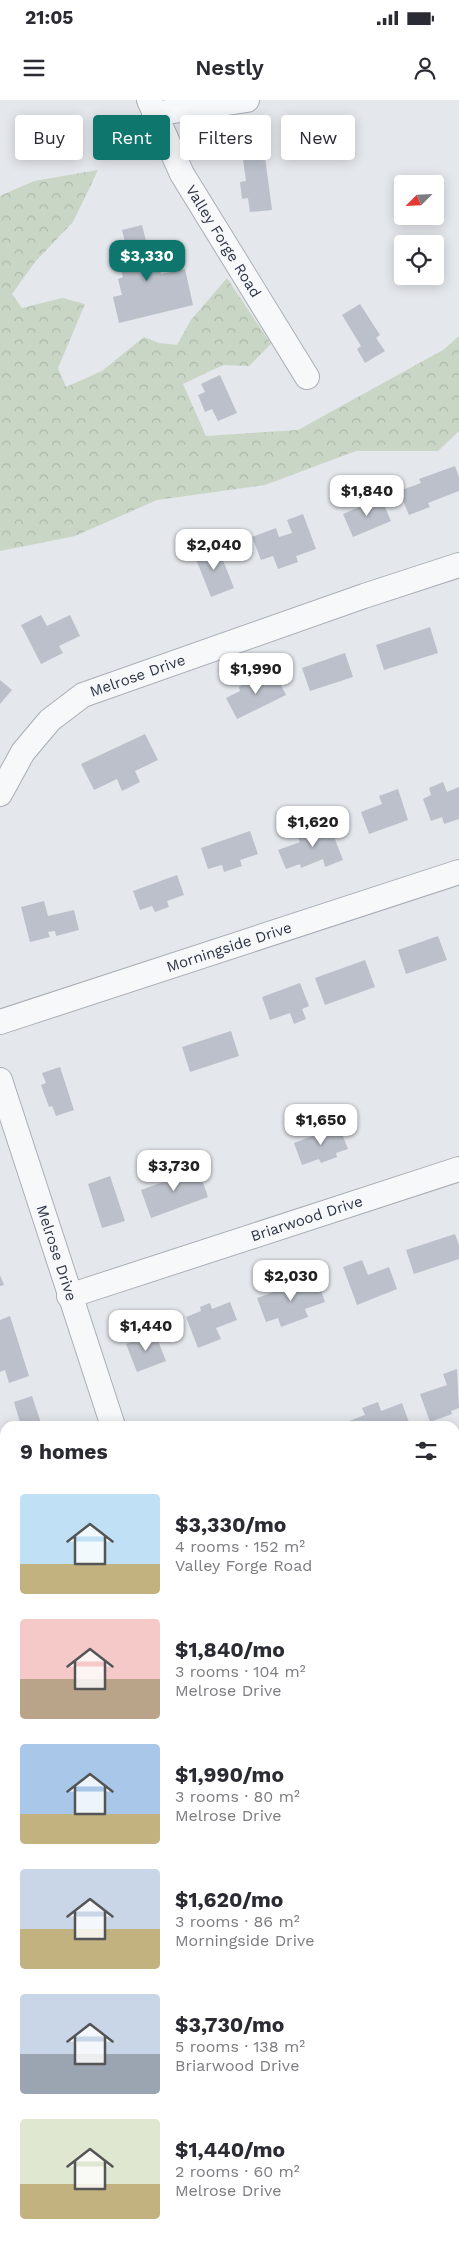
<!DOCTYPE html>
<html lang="en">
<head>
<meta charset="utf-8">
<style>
	body { margin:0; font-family:"Work Sans",sans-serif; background:#f7f7f7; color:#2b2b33; height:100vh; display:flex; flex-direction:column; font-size:19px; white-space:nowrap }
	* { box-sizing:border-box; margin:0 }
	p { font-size:16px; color:#7c7c81 }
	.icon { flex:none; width:28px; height:28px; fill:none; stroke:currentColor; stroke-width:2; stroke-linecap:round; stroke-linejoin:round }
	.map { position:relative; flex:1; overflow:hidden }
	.details { position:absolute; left:0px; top:1321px; width:460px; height:821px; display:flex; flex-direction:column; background:#fff; border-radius:15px 15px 0 0; box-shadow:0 2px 12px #0003 }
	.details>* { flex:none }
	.hud { position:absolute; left:15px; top:15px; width:430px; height:45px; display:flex; gap:10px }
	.needle { width:32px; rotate:246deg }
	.buttons { position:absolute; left:394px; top:75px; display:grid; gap:10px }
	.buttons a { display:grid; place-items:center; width:50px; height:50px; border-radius:5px; background:#fff; box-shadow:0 2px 12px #0003; font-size:25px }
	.price { position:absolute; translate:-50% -42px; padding:0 11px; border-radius:10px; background:#fff; color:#222; font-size:16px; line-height:32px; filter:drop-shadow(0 1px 2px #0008) }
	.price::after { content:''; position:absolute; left:50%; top:30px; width:15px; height:11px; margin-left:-8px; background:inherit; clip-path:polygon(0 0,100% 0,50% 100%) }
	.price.current { background:#0f766e; color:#fff }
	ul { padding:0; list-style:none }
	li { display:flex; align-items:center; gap:15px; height:125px; padding:0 20px }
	li span { display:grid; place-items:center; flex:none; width:140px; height:100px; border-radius:5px; color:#555 }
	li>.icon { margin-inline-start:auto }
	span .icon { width:60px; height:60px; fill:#fffc; stroke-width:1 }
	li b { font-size:21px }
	h2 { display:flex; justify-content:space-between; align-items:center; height:60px; padding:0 20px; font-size:21px }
	.pill { padding:0 18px; border-radius:5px; background:#fff; box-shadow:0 2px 12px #0003; font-size:18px; line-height:45px }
	.pill.current { background:#0f766e; color:#fff }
	.status { display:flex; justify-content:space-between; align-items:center; height:35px; padding:0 25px; background:#fff; direction:ltr }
	.status svg { height:14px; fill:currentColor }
	header { display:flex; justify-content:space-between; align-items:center; height:65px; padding:0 20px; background:#fff; font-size:22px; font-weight:600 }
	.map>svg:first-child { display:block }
	.forest { fill:url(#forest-crowns) }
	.water { fill:url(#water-ripples) }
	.building { fill:#bbc0ca }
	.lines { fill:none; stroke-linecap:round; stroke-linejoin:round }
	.minor-casing { stroke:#a9aeb7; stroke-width:26 }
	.minor { stroke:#f7f8fa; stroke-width:24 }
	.labels { text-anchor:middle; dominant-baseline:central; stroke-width:4; stroke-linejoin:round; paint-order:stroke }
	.street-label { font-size:15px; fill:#2b3445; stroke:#f4f6f9 }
</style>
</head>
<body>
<div class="status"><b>21:05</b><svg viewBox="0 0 49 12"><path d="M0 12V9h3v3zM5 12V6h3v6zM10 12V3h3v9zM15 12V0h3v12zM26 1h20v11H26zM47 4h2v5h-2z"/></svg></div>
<header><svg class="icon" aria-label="menu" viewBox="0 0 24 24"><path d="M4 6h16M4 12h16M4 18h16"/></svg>Nestly<svg class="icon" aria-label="person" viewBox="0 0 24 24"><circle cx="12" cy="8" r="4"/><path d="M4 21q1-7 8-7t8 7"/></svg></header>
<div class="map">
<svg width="459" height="2142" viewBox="0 0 459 2142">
	<defs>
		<pattern id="forest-crowns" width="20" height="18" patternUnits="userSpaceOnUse" patternTransform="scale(1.25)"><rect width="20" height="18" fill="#c9d6c5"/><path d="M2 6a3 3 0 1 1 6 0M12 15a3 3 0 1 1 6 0" fill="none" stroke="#adb8ab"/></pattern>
		<pattern id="water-ripples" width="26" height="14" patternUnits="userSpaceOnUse" patternTransform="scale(1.25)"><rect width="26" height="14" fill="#9fb4cc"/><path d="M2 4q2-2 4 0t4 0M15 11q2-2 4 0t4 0" fill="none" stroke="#8293a7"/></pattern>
	</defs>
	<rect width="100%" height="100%" fill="#e4e7ec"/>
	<!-- forest -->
	<path class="forest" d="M98,70L73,122L35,162L12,194L22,208L62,198L85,204L58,268L66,287L102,271L144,237L159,243L177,245L191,220L227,178L271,244L249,266L223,265L183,284L206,336L298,330L443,250L459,236V331L438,351H356L265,385L157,400L75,436L0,451V96L34,81Z
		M0,1443L5,1461V1538L0,1523Z
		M459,1710V1749L455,1747V1711Z
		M459,2099V2142H303L320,2138H455V2100Z
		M186,2138L220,2142H174Z"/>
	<!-- water -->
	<path class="water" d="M455,1747L459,1749V2079L455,2082Z"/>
	<!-- building -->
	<path class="building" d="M262,34L272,110L250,112L248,98L242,99L240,82L246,81L240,37Z
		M142,125L148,149L154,147L161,174L185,169L193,205L119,223L113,197L122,195L118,179L123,177L118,157L128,154L122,130Z
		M360,204L380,235L376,238L385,251L365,263L357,249L361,246L342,215Z
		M220,275L237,313L218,321L212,309L205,312L198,295L205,292L201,284Z
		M455,366L459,377V391L428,403L430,407L409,415L399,391L421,383L419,379Z
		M381,398L391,421L353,437L343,414Z
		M303,414L316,449L296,456L298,462L278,469L273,456L261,460L252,437L276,428L279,437L292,433L287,420Z
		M217,445L234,488L211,497L194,454Z
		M41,515L47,526L70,515L80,536L59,546L63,553L41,564L21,525Z
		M430,527L438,553L384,570L376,545Z
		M345,553L353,577L310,591L302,568Z
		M275,573L286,595L237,619L226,598L240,591L239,587L259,577L261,580Z
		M0,580L12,590L0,604Z
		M145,634L158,660L135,671L140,682L122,691L117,679L94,690L81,664Z
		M443,682L447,692L459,687V719L444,724L442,717L431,721L423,699L431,695L429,688Z
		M398,689L408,720L369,734L361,712L382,704L379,696Z
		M328,721L343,760L325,767L323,759L301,768L300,764L286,769L278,750L300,742L296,733Z
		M250,731L258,754L240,760L242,766L224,772L222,765L208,769L201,748Z
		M177,775L184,795L167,801L169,807L155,812L152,806L140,810L133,791Z
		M44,801L48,816L74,810L79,830L56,836L55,831L48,832L50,837L30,842L21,807Z
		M438,836L447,860L406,874L398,850Z
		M365,860L375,887L325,905L315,878Z
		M300,883L309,906L302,909L306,919L294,924L290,913L270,920L262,897Z
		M231,931L239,956L190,972L182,947Z
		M60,967L74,1010L56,1016L52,1006L49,1007L41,985L46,983L42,973Z
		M339,1026L348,1049L336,1053L337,1057L321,1063L319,1059L302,1065L294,1043Z
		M179,1067L182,1077L199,1071L208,1097L151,1118L141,1090L166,1081L163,1073Z
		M110,1076L125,1121L102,1128L88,1084Z
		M455,1134L459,1145V1159L414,1174L406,1150Z
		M362,1160L368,1175L389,1167L397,1189L357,1205L343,1167Z
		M0,1175L4,1185L0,1186Z
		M316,1177L325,1202L305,1209L308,1217L281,1227L278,1218L266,1222L257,1198Z
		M230,1202L237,1220L216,1228L221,1239L198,1248L186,1217L201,1211L200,1207L210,1203L212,1209Z
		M10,1216L29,1276L9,1283L5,1270L0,1272V1220Z
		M155,1233L166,1261L137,1272L126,1244Z
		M457,1269L459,1308L451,1311L452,1314L430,1322L420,1294L447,1285L443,1274Z
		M32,1296L42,1326H9L20,1322L14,1302Z
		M378,1302L381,1311L402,1303L410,1325L345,1326L344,1323L365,1315L362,1308Z
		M0,1595L5,1597V1618L3,1627L0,1626Z"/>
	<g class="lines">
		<defs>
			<g id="minor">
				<path id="s1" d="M149,0L182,74L307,277"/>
				<path d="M154,14L247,0"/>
				<path id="s2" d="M0,694L23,652L50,620L83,595L364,496L459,465"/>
				<path id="s3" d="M0,922L459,772"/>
				<path id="s4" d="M0,980L113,1326"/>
				<path id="s5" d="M69,1196L459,1069"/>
				<path d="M455,1372L459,1371"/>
			</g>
		</defs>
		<!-- minor casing -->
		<use href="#minor" class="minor-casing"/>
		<!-- minor -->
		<use href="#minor" class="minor"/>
	</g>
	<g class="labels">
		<!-- street labels -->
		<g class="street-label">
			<text stroke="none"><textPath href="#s1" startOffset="160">Valley Forge Road</textPath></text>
			<text stroke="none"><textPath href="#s2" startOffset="189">Melrose Drive</textPath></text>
			<text stroke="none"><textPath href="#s3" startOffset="241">Morningside Drive</textPath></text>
			<text stroke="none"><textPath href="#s5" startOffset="250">Briarwood Drive</textPath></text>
			<text stroke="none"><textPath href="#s4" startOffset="182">Melrose Drive</textPath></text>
		</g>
	</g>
</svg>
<div class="buttons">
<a><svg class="needle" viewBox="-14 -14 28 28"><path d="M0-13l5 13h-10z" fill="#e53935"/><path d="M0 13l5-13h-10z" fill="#7c7c81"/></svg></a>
<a><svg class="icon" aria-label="locate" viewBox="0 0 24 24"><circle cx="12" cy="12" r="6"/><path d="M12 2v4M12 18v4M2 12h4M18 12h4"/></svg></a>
</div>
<b class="price current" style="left:147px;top:182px">$3,330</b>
<b class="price" style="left:367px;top:417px">$1,840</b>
<b class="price" style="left:214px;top:471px">$2,040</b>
<b class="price" style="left:256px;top:595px">$1,990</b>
<b class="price" style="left:313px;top:748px">$1,620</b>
<b class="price" style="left:321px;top:1046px">$1,650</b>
<b class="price" style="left:174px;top:1092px">$3,730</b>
<b class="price" style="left:291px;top:1202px">$2,030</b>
<b class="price" style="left:146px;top:1252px">$1,440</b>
<div class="hud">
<a class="pill">Buy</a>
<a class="pill current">Rent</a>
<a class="pill">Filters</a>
<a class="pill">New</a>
</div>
<section class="details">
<h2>9 homes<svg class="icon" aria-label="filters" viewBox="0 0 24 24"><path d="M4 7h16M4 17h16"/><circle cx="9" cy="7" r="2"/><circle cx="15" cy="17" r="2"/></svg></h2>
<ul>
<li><span style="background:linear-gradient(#bfe0f5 70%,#c2b280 0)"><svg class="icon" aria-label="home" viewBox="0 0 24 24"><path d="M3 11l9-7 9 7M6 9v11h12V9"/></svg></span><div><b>$3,330/mo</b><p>4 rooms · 152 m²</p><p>Valley Forge Road</p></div></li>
<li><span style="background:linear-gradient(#f6c9c9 60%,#b9a48a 0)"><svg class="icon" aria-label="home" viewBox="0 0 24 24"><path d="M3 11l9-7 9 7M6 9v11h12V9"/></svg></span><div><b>$1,840/mo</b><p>3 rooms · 104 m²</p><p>Melrose Drive</p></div></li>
<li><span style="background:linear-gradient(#a9c7e8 70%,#c2b280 0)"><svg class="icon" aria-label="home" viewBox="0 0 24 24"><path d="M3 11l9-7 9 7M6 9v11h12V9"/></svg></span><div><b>$1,990/mo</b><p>3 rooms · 80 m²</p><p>Melrose Drive</p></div></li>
<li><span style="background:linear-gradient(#c9d6e8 60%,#c2b280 0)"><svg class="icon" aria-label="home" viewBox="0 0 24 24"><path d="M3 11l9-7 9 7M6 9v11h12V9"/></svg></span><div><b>$1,620/mo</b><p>3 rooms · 86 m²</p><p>Morningside Drive</p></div></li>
<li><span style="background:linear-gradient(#c9d6e8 60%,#9aa5b1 0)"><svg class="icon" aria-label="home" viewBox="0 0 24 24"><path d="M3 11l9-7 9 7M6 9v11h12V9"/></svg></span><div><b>$3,730/mo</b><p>5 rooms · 138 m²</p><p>Briarwood Drive</p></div></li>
<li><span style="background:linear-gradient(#dfe7d0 65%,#c2b280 0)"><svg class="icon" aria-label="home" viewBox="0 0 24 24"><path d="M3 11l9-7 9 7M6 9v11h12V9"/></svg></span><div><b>$1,440/mo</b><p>2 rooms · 60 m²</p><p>Melrose Drive</p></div></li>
</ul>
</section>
</div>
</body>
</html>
